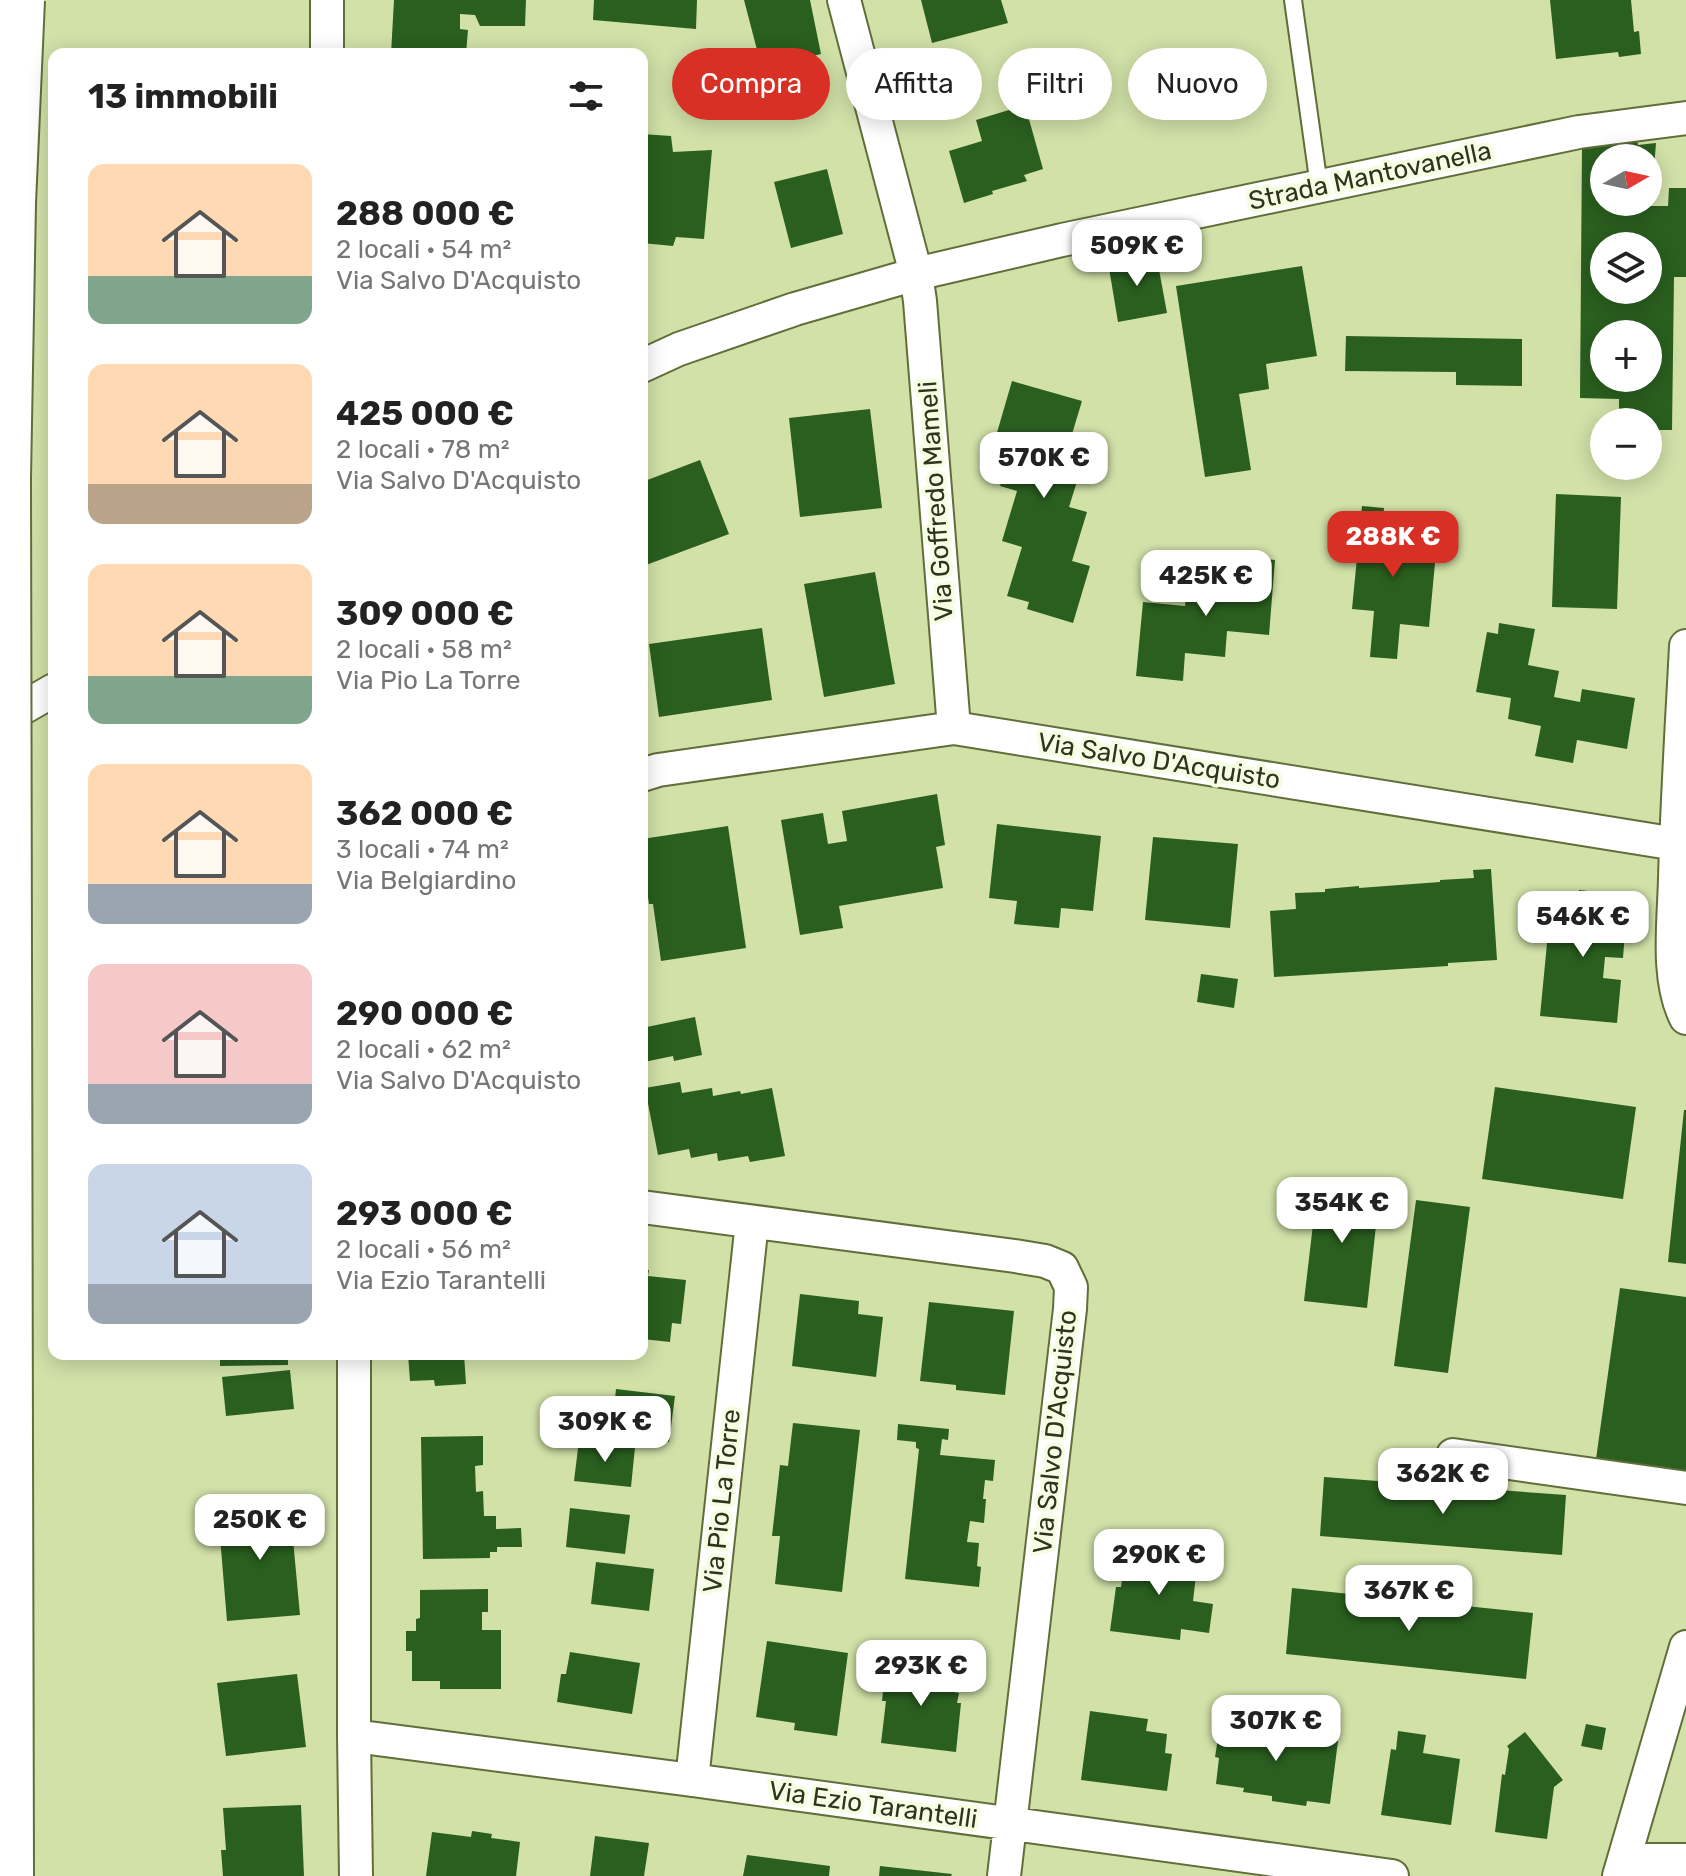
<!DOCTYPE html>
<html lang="it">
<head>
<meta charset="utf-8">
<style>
	body { margin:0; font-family:Rubik,sans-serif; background:#f2f2f2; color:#222; height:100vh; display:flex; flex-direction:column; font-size:30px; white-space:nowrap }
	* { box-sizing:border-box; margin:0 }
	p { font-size:26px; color:#767676 }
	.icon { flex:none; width:44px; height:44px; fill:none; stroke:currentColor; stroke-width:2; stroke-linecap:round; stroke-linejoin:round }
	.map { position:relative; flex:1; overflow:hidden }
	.panel { position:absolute; left:48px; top:48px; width:600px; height:1312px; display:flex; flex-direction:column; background:#fff; border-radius:16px; box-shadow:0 4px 20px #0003 }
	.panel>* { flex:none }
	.banner { position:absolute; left:672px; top:48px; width:760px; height:72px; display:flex; gap:16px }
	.needle { width:52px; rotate:81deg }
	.tools { position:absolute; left:1590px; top:144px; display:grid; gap:16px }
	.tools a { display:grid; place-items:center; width:72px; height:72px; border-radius:50%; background:#fff; box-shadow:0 4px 20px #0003; font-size:40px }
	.price { position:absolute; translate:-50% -68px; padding:0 18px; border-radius:16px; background:#fff; color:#222; font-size:26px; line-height:52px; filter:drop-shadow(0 2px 4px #0008) }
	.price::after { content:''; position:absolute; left:50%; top:48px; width:24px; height:18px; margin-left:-12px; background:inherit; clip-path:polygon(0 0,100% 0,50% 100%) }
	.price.selected { background:#d93025; color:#fff }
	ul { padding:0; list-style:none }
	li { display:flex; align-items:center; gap:24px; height:200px; padding:0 40px }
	li span { display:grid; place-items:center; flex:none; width:224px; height:160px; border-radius:16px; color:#555 }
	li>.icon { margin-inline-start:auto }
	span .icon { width:96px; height:96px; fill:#fffc; stroke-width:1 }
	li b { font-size:34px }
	h2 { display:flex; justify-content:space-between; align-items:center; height:96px; padding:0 40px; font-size:34px }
	.tag { padding:0 28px; border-radius:36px; background:#fff; box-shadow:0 4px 20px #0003; font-size:28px; line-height:72px }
	.tag.selected { background:#d93025; color:#fff }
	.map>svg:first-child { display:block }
	.building { fill:#2a5f1f; fill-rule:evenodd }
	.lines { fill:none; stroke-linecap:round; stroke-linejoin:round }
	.service-casing { stroke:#616e3a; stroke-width:20 }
	.minor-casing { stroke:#616e3a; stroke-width:36 }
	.trunk-casing { stroke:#616e3a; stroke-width:48 }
	.service { stroke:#fff; stroke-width:16 }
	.minor { stroke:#fff; stroke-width:32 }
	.trunk { stroke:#fff; stroke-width:44 }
	.trunk-bridge-casing { stroke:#616e3a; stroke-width:48; stroke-linecap:butt }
	.trunk-bridge { stroke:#fff; stroke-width:44 }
	.labels { text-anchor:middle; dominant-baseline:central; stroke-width:8; stroke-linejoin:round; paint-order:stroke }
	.street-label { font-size:26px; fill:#2e341e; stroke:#f6fee2 }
</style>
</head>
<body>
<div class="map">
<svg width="1686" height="1876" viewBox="0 0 1686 1876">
	<rect width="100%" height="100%" fill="#d1e1a8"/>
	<!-- building -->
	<path class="building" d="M394,0H526L525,26H480L475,15L460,14V29L468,30L466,54H391Z
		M594,0H697L696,29L593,20Z
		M744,0H810L821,54L762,69Z
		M921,0H1001L1008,23L932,43Z
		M1550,0H1631L1634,32L1639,31L1641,54L1619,57L1618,52L1556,59Z
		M1025,105L1043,169L1024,175L1027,181L992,191L993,194L964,203L949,151L982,141L976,120Z
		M642,134L671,136L673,152L712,150L704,239L676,237L673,246L642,243Z
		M1637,138L1638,145L1656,143L1651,206H1668L1669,188H1686V277H1674L1672,430H1648V422H1619V399L1580,398L1582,147ZM1604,158H1648V202H1604ZM1604,246H1648V290H1604ZM1604,334H1648V378H1604Z
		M827,169L843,234L791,248L774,182Z
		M1156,253L1167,313L1118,322L1108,262Z
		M1302,266L1317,356L1266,364L1269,389L1239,394L1251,470L1205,477L1176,286Z
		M1346,336L1522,339V386L1456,385V372L1345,371Z
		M1012,381L1082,401L1066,454L1084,459L1069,507L1087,512L1072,561L1090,566L1073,623L1027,609L1029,602L1007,596L1022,547L1002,541L1017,491L1000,486L1014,441L996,436Z
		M870,409L882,508L800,517L789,418Z
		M700,460L729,534L646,565L642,555V482Z
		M1556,494L1621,497L1617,609L1552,607Z
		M1362,506L1384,508L1383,525L1438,531L1429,627L1400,624L1397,659L1370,657L1374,611L1352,609Z
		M1229,555L1275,560L1269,635L1227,631L1225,657L1185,653L1183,681L1136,676L1143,602L1185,606L1188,579L1227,583Z
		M875,572L895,684L824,697L804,584Z
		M1499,623L1535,629L1528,665L1559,671L1554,697L1580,702L1582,689L1635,698L1627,749L1577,740L1573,763L1535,756L1541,726L1508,719L1511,698L1476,692L1487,632L1498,634Z
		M762,628L772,700L659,717L649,644Z
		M937,794L945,845L936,847L943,888L839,906L843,928L800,935L781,820L823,813L828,844L847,841L842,811Z
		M997,824L1101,836L1093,911L1061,908L1059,928L1014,924L1017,901L989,898Z
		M728,826L746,948L661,961L653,904H649L642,858V839Z
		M1153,837L1238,844L1230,928L1145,920Z
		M1491,869L1497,960L1448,963V966L1274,977L1270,911L1296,909L1295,893L1325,892V889L1359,886V888L1440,882V880L1474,878L1473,870Z
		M1579,890L1606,893L1605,905L1627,907L1623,958L1605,957L1603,978L1621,980L1617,1023L1540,1016L1551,902L1578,904Z
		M1201,974L1238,979L1234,1008L1197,1002Z
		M695,1017L702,1055L674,1061L673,1056L644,1062L642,1050V1028Z
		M680,1082L682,1093L712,1088L713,1096L740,1091L741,1094L772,1088L785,1156L750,1162L748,1156L718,1161L717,1153L691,1158L689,1149L658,1155L645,1088Z
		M1495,1087L1636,1107L1623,1199L1482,1179Z
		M1684,1110H1686V1264L1668,1262Z
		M1318,1182L1380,1189L1367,1308L1304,1301Z
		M1416,1200L1470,1207L1448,1373L1394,1366Z
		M642,1269L649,1270L648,1276L686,1280L681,1324L672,1323L670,1342L642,1339Z
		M1620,1288L1686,1297V1472L1596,1459Z
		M800,1294L859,1301L858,1314L883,1317L876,1377L792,1366Z
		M929,1302L1014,1311L1005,1395L956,1390V1385L920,1381Z
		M220,1354H288V1365L220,1366Z
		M408,1354H464L466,1384L435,1386L434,1380L410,1381Z
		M290,1370L294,1409L226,1416L222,1377Z
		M616,1389L675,1396L669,1442L611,1436Z
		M793,1423L860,1430L842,1592L775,1584L780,1536H772L780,1465L788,1466Z
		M898,1424L949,1429L948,1440L942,1439L940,1455L995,1460L993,1481L985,1480L983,1499H986L984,1523L970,1521L967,1542L979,1543L977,1566L981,1567L979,1587L905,1579L919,1449L916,1448V1442L897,1440Z
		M483,1436V1465L475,1466L476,1492L483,1491L484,1516H496V1529L521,1528L522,1547H497V1552H490V1558L423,1559L421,1437Z
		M579,1440L635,1447L631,1487L574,1481Z
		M1324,1477L1566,1495L1562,1555L1320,1536Z
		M289,1496L300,1615L227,1621L219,1525L242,1523L240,1500Z
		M570,1508L630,1515L625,1554L566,1547Z
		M1127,1549L1198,1558L1193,1601L1213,1604L1209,1633L1181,1629L1180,1640L1110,1631L1116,1587H1121Z
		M596,1562L654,1569L649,1611L591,1604Z
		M1292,1588L1533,1613L1526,1679L1286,1654Z
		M488,1589V1612H482V1630H501V1689H440V1681H412V1651H406V1631H416V1619L420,1618V1590Z
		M767,1641L848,1653L837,1736L794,1730L795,1723L756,1717Z
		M570,1652L640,1663L632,1714L557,1702L561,1674H566Z
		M886,1664L956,1671L954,1692L959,1693L957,1703H961L956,1752L881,1743L886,1701H882Z
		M297,1674L306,1747L226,1756L217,1683Z
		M1090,1711L1148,1719L1146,1731L1167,1734L1165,1753L1172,1754L1167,1791L1081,1780Z
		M1221,1720L1286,1729V1734L1338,1741L1330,1804L1307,1801L1306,1806L1272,1801V1796L1243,1792L1244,1788L1216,1784L1219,1758L1215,1757Z
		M1586,1724L1606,1728L1602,1750L1581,1746Z
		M1398,1731L1426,1735L1423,1753L1460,1759L1451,1825L1381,1815L1391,1749L1396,1750Z
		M1525,1732L1563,1780L1554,1787L1547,1839L1495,1832L1502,1774L1505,1775L1509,1749L1507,1746Z
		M301,1805L304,1876H223L221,1850H226L223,1808Z
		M472,1831L492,1834L491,1838L520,1842L516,1876H426L432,1832L471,1837Z
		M595,1836L649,1843L644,1876H590Z
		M747,1855L830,1866L829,1876H743Z
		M880,1866L952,1874L951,1876H879Z"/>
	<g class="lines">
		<defs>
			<path id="service" d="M1293,0L1319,186"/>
			<path id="minor" d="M844,0L916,274L920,301L954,728
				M327,54V0
				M642,366L679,349L795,309L916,274L1062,240L1579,132L1686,118
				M1686,646C1682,724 1677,801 1675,879C1674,921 1666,980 1686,1018
				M0,721L54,690
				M642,775L658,770L954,728L1676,844
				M642,1207L1015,1256L1045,1261L1062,1268L1071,1287L1070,1309L1004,1876
				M354,1354V1736L356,1876
				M1453,1455L1686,1488
				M354,1736L692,1780L1392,1876
				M692,1780L752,1222
				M1624,1860H1686
				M1619,1876L1686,1647"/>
			<path id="trunk" d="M10,1442L11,1876"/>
		</defs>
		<!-- service casing -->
		<use href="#service" class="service-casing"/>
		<!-- minor casing -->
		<use href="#minor" class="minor-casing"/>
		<!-- trunk casing -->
		<use href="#trunk" class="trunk-casing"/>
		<!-- service -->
		<use href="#service" class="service"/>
		<!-- minor -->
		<use href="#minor" class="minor"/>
		<!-- trunk -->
		<use href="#trunk" class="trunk"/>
		<defs>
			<path id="trunk-bridge" d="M10,1442L8,479L13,203L22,0"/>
		</defs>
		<!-- trunk-bridge casing -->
		<use href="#trunk-bridge" class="trunk-bridge-casing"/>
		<!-- trunk-bridge -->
		<use href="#trunk-bridge" class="trunk-bridge"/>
	</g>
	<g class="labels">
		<!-- street labels -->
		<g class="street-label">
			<text transform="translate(1370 176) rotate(-12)">Strada Mantovanella</text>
			<text transform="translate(936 501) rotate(-94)">Via Goffredo Mameli</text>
			<text transform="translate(1159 761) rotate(9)">Via Salvo D'Acquisto</text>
			<text transform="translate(1055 1432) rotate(-84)">Via Salvo D'Acquisto</text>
			<text transform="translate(722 1501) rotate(-84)">Via Pio La Torre</text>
			<text transform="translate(873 1805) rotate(8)">Via Ezio Tarantelli</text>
		</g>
	</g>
</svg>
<div class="tools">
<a><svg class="needle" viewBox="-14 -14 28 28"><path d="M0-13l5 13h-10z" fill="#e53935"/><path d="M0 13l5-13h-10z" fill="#767676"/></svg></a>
<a><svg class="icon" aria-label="layers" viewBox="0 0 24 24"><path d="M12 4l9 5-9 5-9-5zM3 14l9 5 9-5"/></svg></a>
<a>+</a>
<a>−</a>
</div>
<b class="price" style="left:1137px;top:288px">509K €</b>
<b class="price" style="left:1044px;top:500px">570K €</b>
<b class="price selected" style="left:1393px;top:579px">288K €</b>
<b class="price" style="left:1206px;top:618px">425K €</b>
<b class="price" style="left:1583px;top:959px">546K €</b>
<b class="price" style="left:1342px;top:1245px">354K €</b>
<b class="price" style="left:605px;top:1464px">309K €</b>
<b class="price" style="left:1443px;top:1516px">362K €</b>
<b class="price" style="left:260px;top:1562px">250K €</b>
<b class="price" style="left:1159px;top:1597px">290K €</b>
<b class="price" style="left:1409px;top:1633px">367K €</b>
<b class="price" style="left:921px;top:1708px">293K €</b>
<b class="price" style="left:1276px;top:1763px">307K €</b>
<div class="banner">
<a class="tag selected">Compra</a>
<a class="tag">Affitta</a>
<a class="tag">Filtri</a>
<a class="tag">Nuovo</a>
</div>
<section class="panel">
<h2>13 immobili<svg class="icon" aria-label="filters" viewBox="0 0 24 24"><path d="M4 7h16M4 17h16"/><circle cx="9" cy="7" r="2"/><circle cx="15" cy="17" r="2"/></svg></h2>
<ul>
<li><span style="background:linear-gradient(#ffd9b3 70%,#7fa58c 0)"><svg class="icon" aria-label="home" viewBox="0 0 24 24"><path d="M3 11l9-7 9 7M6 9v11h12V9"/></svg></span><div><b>288 000 €</b><p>2 locali · 54 m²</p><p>Via Salvo D'Acquisto</p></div></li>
<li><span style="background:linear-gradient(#ffd9b3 75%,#b9a48a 0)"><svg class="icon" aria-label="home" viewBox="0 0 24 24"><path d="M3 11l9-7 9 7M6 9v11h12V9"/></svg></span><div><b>425 000 €</b><p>2 locali · 78 m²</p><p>Via Salvo D'Acquisto</p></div></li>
<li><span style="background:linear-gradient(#ffd9b3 70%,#7fa58c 0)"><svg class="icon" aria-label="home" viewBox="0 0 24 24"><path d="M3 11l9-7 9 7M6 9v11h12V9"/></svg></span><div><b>309 000 €</b><p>2 locali · 58 m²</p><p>Via Pio La Torre</p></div></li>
<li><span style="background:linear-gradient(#ffd9b3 75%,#9aa5b1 0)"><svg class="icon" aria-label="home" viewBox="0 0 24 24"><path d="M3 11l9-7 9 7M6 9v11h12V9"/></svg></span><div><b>362 000 €</b><p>3 locali · 74 m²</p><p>Via Belgiardino</p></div></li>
<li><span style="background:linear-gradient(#f6c9c9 75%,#9aa5b1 0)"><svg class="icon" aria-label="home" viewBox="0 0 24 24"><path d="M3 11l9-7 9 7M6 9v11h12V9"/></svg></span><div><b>290 000 €</b><p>2 locali · 62 m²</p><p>Via Salvo D'Acquisto</p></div></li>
<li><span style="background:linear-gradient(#c9d6e8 75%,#9aa5b1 0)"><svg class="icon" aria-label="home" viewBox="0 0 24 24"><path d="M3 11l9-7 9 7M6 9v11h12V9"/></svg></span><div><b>293 000 €</b><p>2 locali · 56 m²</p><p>Via Ezio Tarantelli</p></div></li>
</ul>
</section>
</div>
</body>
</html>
